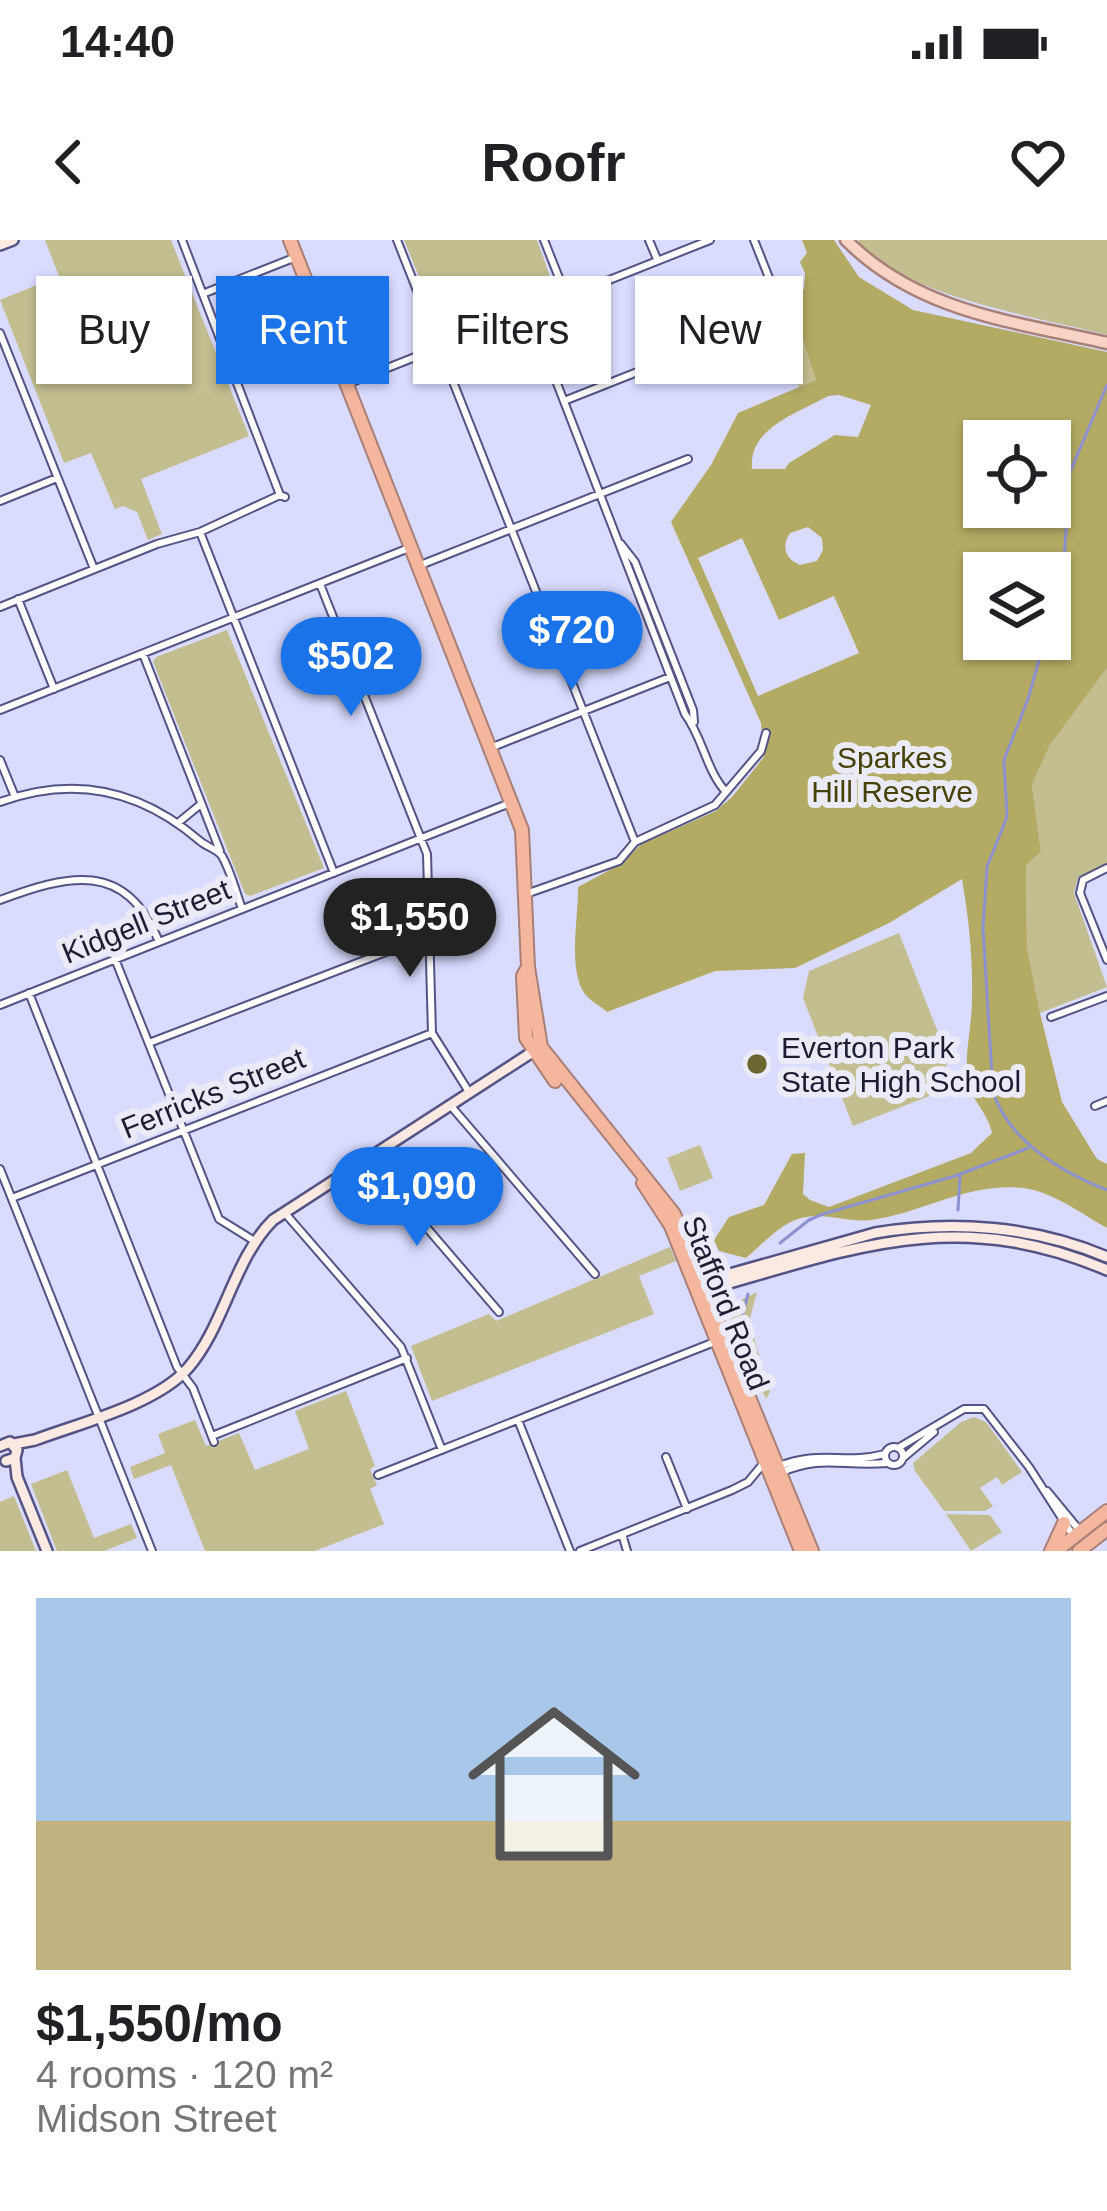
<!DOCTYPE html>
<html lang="en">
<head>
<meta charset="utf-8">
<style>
	body { margin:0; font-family:Arial,sans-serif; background:#f2f2f2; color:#202124; height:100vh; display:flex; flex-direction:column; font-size:45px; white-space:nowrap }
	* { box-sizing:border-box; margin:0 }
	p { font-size:39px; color:#757577 }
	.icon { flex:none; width:66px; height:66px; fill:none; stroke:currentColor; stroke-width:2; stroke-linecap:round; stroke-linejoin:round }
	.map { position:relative; height:1311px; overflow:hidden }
	.drawer { display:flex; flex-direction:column; background:#fff; flex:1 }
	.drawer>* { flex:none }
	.top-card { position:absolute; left:36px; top:36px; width:1035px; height:108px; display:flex; gap:24px }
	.tools { position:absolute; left:963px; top:180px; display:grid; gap:24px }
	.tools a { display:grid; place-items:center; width:108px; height:108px; border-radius:0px; background:#fff; box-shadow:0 3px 9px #0004; font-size:60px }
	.price { position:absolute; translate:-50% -102px; padding:0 27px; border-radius:42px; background:#1a73e8; color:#fff; font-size:39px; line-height:78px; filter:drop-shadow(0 3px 6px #0008) }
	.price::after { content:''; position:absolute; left:50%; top:72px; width:36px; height:27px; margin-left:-18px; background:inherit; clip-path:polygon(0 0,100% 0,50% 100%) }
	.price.current { background:#222; color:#fff }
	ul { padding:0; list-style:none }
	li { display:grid; align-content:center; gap:24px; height:636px; padding:0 36px }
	li span { display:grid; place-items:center; height:372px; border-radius:0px; color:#555 }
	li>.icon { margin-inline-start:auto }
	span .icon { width:216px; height:216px; fill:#fffc; stroke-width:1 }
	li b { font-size:51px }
	.chip { padding:0 42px; border-radius:0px; background:#fff; box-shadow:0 3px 9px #0004; font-size:42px; line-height:108px }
	.chip.current { background:#1a73e8; color:#fff }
	.status { display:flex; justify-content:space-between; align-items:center; height:84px; padding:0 60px; background:#fff; direction:ltr }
	.status svg { height:33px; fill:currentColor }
	header { display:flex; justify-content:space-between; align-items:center; height:156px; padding:0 36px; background:#fff; font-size:54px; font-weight:700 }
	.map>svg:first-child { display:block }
	.green { fill:#c3be90 }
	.forest { fill:#b3aa64; fill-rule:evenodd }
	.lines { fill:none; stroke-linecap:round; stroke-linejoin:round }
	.stream { stroke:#8e91cf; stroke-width:3 }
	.street-casing { stroke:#535485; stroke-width:10 }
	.secondary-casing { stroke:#535485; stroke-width:14 }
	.primary-casing { stroke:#a98078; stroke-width:15 }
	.highway-casing { stroke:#a98078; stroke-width:16 }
	.street { stroke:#fff; stroke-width:6 }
	.secondary { stroke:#fce9e2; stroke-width:9 }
	.primary { stroke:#f9d3c5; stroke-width:10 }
	.highway { stroke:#f5b69e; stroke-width:12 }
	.poi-dot { fill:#6c6632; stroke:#eaebf7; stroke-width:4.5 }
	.labels { text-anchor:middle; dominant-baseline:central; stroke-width:12; stroke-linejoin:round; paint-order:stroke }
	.park-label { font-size:30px; fill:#474007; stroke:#eaebf7 }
	.street-label { font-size:30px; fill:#1c1d31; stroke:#eaebf7 }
	.poi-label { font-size:30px; fill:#1c1d31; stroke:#eaebf7; text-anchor:start }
</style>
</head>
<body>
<div class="status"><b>14:40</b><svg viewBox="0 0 49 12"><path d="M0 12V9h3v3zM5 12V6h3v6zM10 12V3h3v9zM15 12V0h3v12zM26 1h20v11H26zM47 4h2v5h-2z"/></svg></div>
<header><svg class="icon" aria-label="back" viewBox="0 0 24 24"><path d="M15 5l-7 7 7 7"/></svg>Roofr<svg class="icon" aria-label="heart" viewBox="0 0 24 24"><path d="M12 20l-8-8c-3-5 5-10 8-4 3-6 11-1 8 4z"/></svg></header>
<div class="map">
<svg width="1107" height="1311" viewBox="0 0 1107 1311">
	<rect width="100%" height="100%" fill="#d9dcff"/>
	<!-- green -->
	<path class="green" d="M45,0H171L249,196L141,239L162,294L148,300L137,272L123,266L115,269L91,213L64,223L0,60L59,36Z
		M404,0H537L555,50L551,56L443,96Z
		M858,0H1107V95C1042,78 893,54 858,0Z
		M796,80L816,140L799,147L779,87Z
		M227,390L324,628L250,656L245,654L153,422L156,417Z
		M1107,428V624L1078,638L1074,653L1107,747L1040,773L1027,707L1026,625L1041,612L1032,545L1050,505Z
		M899,693L946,813L947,849L853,886L803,758L809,731Z
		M700,905L713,938L680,951L667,918Z
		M670,1007L676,1021L639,1036L654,1074L432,1161L411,1106L489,1074L496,1081Z
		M757,1052L749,1082L770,1152L766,1159L730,1080L731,1065Z
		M346,1151L375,1226L370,1229L377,1245L370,1249L384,1284L315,1311H205L171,1225L134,1239L130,1227L165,1213L158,1194L195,1180L206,1206L239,1193L255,1230L309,1209L295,1171Z
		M974,1177L986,1182L1022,1232L1002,1245L997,1237L980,1248L993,1266L985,1271H944L915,1231L913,1223L961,1182Z
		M67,1230L94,1298L131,1284L137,1298L104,1311H57L31,1244Z
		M14,1256L36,1311H0V1262Z
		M946,1274L990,1275L1002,1292L971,1311Z"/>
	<!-- forest -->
	<path class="forest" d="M802,0H834L859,37L913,70L1107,112V428L1050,505L1032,545L1041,612L1026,625L1027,707L1040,773L1062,862L1097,919L1107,924V988C1082,974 1053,952 1024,948C966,942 924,973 871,980C850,983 827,973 806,977C783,980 763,1004 746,1018L719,1011L714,1000L729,977L764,965L792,914L805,913L803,954L810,960L829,967L971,913L992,893C988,871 968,858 967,835C965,810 972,785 972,760C973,719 969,680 962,639L889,683L795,728L715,731L607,772C601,766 591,762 585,754C567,730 579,674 578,647L621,624L641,604L716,571L732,557L764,517L761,483L671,282L711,225L738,173L816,140L796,80L785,65L784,49L791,52L804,49L805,33L800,22L807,13ZM839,155L871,165L858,197L835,195L789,223L785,229H752C748,188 798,173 828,156ZM984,201H1050V267H984ZM808,287L822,298L823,310L817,321L800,325C785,319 781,306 790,293ZM742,298L779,380L834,356L859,413L758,456L698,318ZM984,333H1050V399H984Z"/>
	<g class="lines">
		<!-- stream -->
		<path class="stream" d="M1050,381L1063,334L1070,232L1107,145
			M1045,399L1028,459L1004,520L1007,577L987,627L983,688L993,852C1009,901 1061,932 1107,950
			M958,970L960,936
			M780,1003L809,980L823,974L955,936L1028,908
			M748,1054L741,1081L759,1140"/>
		<defs>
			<path id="street" d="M182,0L280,255L285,257
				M397,0L635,602
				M544,0L567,58
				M649,0L657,19
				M205,53L296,17
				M529,71L685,474C703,498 706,530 726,552
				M0,93L94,329
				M347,144L710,0
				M564,161L776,77L781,68L754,0
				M0,261L57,238
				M200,292L334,633
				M621,304L635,322L693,470L694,482
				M418,326L688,219
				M320,344L427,614L432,793L469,852
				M18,359L54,449
				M0,367L157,304L200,292L280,255
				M143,414L220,611
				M0,470L409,308
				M490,508L670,437
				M0,520L15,557
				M0,562C74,535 141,550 200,601C207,607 217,609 222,616C231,632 236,652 242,669
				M179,582L201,564
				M1107,628L1083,640L1080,653L1107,720
				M526,654L619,621L635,602L715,565L761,511L766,493
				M0,660C67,635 126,619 159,702
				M115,719L219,979L256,1002
				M29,753L177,1127L193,1148L214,1202
				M0,765L510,563
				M1051,777L1107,756
				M149,803L430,695
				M450,865L595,1034
				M1095,866L1107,861
				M367,918L499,1072
				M0,929L152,1311
				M12,958L432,793
				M284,972L401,1107L442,1210
				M518,1180L570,1311
				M212,1196L407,1118
				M885 1216a9 9 0 1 1 18 0a9 9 0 1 1-18 0Z
				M898,1208L964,1169H984L1029,1227L1074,1297
				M666,1217L687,1269
				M903,1218L934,1192
				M777,1227C821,1209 843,1225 885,1214
				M779,1233C824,1214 841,1227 887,1223
				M378,1235L717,1101
				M1047,1251L1080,1291
				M622,1294L627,1311
				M580,1311L732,1250L748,1242L763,1224"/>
			<path id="secondary" d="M0,5L13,0
				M698,1043L875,993C953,980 1034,986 1107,1017
				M702,1051C851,1009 954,965 1107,1030
				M14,1204L35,1200C80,1183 157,1164 188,1128C225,1085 233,1020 273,980L537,809
				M0,1206L10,1202L17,1210L15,1218L6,1221
				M15,1218L17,1237L47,1311"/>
			<path id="primary" d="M846,0C918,72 1011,81 1107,103"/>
			<path id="highway" d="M290,0L522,590L528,727L541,807L674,974L812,1311
				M528,727L523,736L526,798L555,841
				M643,943L671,986L801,1311
				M1051,1311L1064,1283
				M1056,1311L1107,1271
				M1079,1311L1107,1289"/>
		</defs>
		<!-- street casing -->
		<use href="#street" class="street-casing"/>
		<!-- secondary casing -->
		<use href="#secondary" class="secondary-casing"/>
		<!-- primary casing -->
		<use href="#primary" class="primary-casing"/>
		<!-- highway casing -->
		<use href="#highway" class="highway-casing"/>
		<!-- street -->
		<use href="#street" class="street"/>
		<!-- secondary -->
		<use href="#secondary" class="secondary"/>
		<!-- primary -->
		<use href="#primary" class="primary"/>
		<!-- highway -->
		<use href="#highway" class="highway"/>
	</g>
	<!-- markers -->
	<circle class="poi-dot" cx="757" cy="824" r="12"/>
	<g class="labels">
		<!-- park labels -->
		<g class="park-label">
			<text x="892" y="517">Sparkes<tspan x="892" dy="34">Hill Reserve</tspan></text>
		</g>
		<!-- street labels -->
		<g class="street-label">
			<text transform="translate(146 681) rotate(-22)">Kidgell Street</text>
			<text transform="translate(213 853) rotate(-22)">Ferricks Street</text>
			<text transform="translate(726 1063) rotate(68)">Stafford Road</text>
		</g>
		<!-- poi labels -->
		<g class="poi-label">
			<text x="781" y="807">Everton Park<tspan x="781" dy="34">State High School</tspan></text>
		</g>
	</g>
</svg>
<div class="tools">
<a><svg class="icon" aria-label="locate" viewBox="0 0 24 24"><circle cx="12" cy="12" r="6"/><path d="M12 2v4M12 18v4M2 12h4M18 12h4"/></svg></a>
<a><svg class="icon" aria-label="layers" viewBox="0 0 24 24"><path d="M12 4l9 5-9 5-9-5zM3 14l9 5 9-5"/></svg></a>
</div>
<b class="price" style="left:572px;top:453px">$720</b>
<b class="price" style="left:351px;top:479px">$502</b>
<b class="price current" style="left:410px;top:740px">$1,550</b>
<b class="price" style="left:417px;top:1009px">$1,090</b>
<div class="top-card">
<a class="chip">Buy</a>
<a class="chip current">Rent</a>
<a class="chip">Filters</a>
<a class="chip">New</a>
</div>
</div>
<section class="drawer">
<ul>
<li><span style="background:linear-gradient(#a9c7e8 60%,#c2b280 0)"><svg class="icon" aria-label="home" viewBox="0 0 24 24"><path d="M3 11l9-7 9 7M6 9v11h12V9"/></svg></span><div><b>$1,550/mo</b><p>4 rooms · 120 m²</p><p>Midson Street</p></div></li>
</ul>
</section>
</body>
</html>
